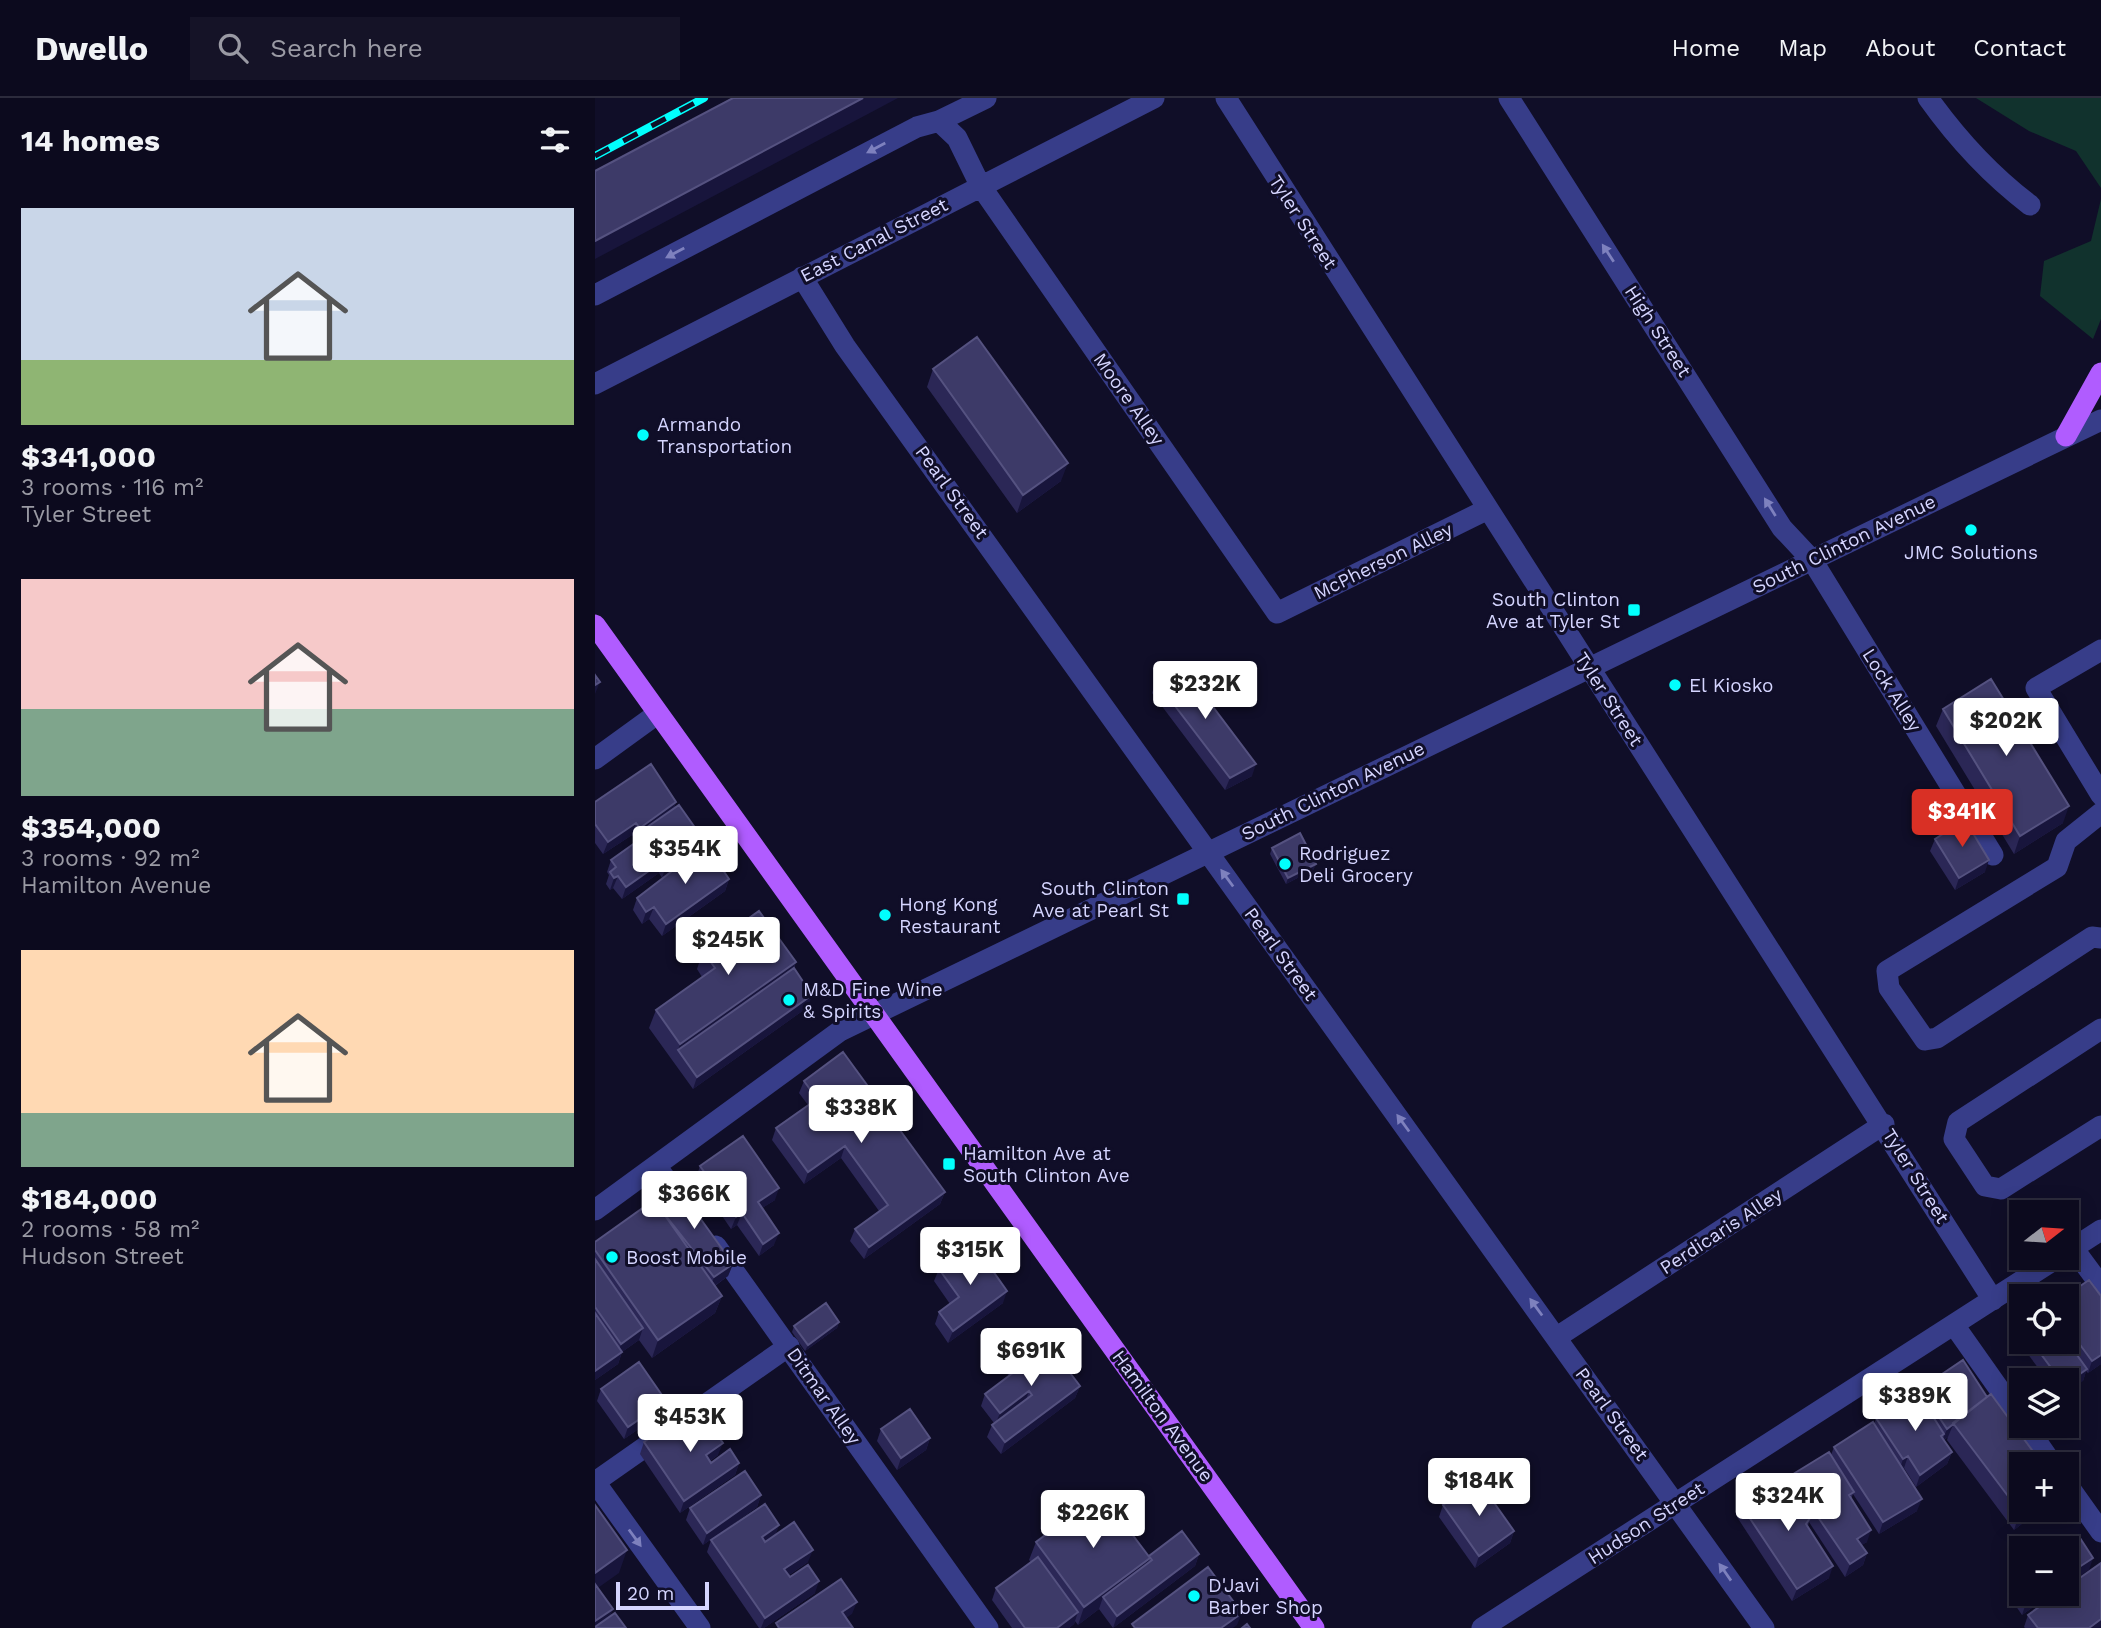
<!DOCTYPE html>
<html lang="en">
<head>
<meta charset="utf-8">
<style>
	body { margin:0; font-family:"Work Sans",sans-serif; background:#151327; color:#f1f3f6; height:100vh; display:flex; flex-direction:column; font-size:26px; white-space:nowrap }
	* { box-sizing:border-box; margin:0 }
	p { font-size:23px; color:#9a9aa4 }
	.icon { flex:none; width:38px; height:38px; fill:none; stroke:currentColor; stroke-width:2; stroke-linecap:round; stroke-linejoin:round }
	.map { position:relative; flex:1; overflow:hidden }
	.sheet { display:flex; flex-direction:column; background:#0c0a1e; width:595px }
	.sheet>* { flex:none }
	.needle { width:46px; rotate:73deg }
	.tools { position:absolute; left:1414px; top:1102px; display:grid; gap:14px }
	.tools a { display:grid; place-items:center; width:70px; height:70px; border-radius:0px; background:#0c0a1e; box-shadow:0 4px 18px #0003,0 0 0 2px #2c2b3c; font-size:35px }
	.scale { position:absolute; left:21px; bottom:18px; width:93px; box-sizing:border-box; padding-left:7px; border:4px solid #d5d5ff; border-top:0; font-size:19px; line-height:24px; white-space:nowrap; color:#d5d5ff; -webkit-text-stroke:5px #100e28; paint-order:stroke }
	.price { position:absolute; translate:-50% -60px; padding:0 16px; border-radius:7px; background:#fff; color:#222; font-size:23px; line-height:46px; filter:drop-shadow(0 2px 4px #0008) }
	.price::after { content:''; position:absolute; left:50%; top:42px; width:21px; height:16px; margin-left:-10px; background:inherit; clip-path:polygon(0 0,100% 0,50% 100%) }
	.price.on { background:#d93025; color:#fff }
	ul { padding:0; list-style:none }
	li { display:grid; align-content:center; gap:14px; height:371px; padding:0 21px }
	li span { display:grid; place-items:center; height:217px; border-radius:0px; color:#555 }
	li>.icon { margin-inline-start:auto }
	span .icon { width:126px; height:126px; fill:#fffc; stroke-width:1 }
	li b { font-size:30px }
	h2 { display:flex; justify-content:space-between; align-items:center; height:84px; padding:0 21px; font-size:30px }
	header { display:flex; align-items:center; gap:42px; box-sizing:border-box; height:98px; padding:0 35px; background:#0c0a1e; border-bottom:2px solid #2c2b3c }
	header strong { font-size:33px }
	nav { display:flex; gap:38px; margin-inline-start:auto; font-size:24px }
	.search { width:490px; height:63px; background:#151327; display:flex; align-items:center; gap:18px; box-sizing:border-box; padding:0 24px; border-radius:0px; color:#9a9aa4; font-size:26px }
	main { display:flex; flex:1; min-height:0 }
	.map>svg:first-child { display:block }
	.green { fill:#11322d }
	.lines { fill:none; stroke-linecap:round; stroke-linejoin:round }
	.minor { stroke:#373d89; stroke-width:21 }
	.major { stroke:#b05cff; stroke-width:21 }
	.rail-casing { stroke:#01fffd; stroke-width:8 }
	.rail { stroke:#100e28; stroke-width:5; stroke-dasharray:16; stroke-linecap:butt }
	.wall { fill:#2b2756 }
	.shaded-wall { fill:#18153c }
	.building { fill:#3d3a68; stroke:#555280; stroke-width:2 }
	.oneway { fill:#7e81be }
	.poi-dot { fill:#01fffd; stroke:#100e28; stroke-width:2.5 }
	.labels { text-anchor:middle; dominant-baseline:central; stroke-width:6; stroke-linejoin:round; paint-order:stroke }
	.street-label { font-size:19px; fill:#d5d5ff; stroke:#100e28 }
	.poi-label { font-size:19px; fill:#d5d5ff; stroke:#100e28; text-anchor:start }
</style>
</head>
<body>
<header>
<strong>Dwello</strong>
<div class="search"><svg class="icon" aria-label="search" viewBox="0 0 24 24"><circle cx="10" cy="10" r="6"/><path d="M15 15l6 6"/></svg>Search here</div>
<nav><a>Home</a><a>Map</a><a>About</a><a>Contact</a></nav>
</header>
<main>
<section class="sheet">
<h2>14 homes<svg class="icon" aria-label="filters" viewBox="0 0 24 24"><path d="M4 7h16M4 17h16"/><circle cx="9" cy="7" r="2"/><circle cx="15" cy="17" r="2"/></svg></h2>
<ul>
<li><span style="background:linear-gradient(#c9d6e8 70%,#8fb573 0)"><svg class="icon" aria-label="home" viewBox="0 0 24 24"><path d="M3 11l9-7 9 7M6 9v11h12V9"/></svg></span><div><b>$341,000</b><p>3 rooms · 116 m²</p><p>Tyler Street</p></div></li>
<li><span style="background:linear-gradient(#f6c9c9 60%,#7fa58c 0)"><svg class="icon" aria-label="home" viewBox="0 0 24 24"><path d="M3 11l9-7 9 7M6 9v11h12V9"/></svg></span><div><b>$354,000</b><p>3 rooms · 92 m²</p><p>Hamilton Avenue</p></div></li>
<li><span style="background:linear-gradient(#ffd9b3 75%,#7fa58c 0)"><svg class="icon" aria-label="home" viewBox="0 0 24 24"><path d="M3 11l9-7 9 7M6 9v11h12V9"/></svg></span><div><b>$184,000</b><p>2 rooms · 58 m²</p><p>Hudson Street</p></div></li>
</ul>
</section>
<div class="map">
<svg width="1506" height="1530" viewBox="0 0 1506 1530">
	<rect width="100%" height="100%" fill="#100e28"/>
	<!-- green -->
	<path class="green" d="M1381,0H1506V90L1481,53L1434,33Z
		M1506,101V221L1498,241L1445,198L1449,163L1496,143Z"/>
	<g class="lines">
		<!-- minor -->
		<path class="minor" d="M631,0L1398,1202
			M914,0L1187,430L1217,462L1398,757
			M1333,0C1363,42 1394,76 1435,107
			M344,23L362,40L385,87L682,515L893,411
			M207,179L250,248L1169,1530
			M0,197L322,29L344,23L391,0
			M0,286L559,0
			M1506,552L1441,590L1506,697
			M0,661L62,616
			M1506,715L1471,743L1462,769L1292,873L1294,890L1330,942L1342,940L1497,839L1506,840
			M1506,931L1363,1024L1359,1041L1390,1088L1406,1091L1506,1028
			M61,1068L96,1114
			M0,1112L245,933L1506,322
			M121,1148L393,1530
			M1478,1150L1506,1188
			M1472,1154L1506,1132
			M1359,1227L1426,1322
			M962,1239L1289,1026
			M1431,1328L1458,1367
			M0,1384L194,1248
			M0,1384L105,1530
			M1472,1386L1506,1434
			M887,1530L1462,1160"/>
		<!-- major -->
		<path class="major" d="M1471,338L1506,275
			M0,527L719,1530"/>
		<defs>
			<path id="rail" d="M0,58L109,0"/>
		</defs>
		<!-- rail casing -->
		<use href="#rail" class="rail-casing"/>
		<!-- rail -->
		<use href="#rail" class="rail"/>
	</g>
	<!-- wall -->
	<path class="wall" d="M338,271L466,383L422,415L332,289Z
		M561,583L657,678L630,692L557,595Z
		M1348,611L1468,725L1419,756L1341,628Z
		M0,704H81L79,710L108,741L104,752L134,781L130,793L67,838L54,821L47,826L38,812L42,800L89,764L67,780L64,775L27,801L18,790L15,792L11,786L14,777L12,774L16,762L44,742L46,738L40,742L37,737L8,756L0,745Z
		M1340,741L1390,774L1360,792L1335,753Z
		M677,750L721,766L718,772L691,786L675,756Z
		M108,853L201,864L199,870L213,909L98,991L54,930L61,912L107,879L102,871Z
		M209,983L350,1094L345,1106L269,1161L255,1143L260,1131L284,1113L246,1060L209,1086L177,1042L181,1030L213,1007L204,995Z
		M105,1068L180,1102L167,1110L179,1147L164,1158L142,1127L136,1131L101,1080Z
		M60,1104L138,1166L133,1178L120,1188L127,1198L120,1215L57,1260L44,1242L27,1254L23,1266L0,1282V1144Z
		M344,1171L408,1205L353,1245L340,1226L344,1214L355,1206L339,1183Z
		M1506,1198V1266L1493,1275L1491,1273L1488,1283H1453L1420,1239L1425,1227L1426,1226V1244H1472V1199Z
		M244,1224L242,1230L210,1253L197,1234L199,1228Z
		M416,1262L485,1288L480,1300L406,1356L392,1339L397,1327L399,1325L386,1308L390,1296L414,1278L411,1274Z
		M1368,1262L1426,1412H1445L1419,1432L1352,1342L1353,1339L1349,1342L1357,1354L1352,1366L1321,1389L1309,1370L1308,1371L1322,1413L1284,1436L1258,1396L1256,1401L1272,1444L1266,1447L1272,1455L1268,1467L1250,1479L1214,1424L1213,1428L1234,1480L1197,1503L1142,1419L1146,1407L1192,1385L1195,1378L1236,1357L1239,1349L1279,1326L1281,1320L1323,1295L1325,1291Z
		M6,1291L71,1303L67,1315L29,1341L2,1303Z
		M286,1331L335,1340L331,1352L302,1372L282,1343Z
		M49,1344L123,1357L115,1363L116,1365H144L140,1377L85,1415L45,1356Z
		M166,1397L162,1409L108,1447L91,1422L95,1410Z
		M848,1407L919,1433L915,1445L880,1470L844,1419Z
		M180,1437L213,1464L194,1477L195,1479L220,1495L169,1530H164L112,1454L116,1442Z
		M441,1444L554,1459V1458L604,1456L600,1468L518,1530L504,1511L483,1527L480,1523L479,1526L474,1530H417L397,1502L401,1490L436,1464L434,1462Z
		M1418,1486L1426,1496H1457L1427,1517L1414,1498Z
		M1433,1517L1506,1530H1430L1429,1529Z"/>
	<!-- shaded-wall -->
	<path class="shaded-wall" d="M268,0H303L0,161V143Z
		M473,365L466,383L422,415L428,397Z
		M5,584L0,596V587Z
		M661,666L657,678L630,692L635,680Z
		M81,704L77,716L48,732L46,738L40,742L45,730Z
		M1474,708L1468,725L1419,756L1425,738Z
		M41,725L37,737L8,756L13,744Z
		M108,741L104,753L67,780L71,768Z
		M1394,762L1390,774L1360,792L1364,780Z
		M68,763L64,775L27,801L31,789Z
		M721,766L718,772L691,786L693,780Z
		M23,778L18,790L15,792L19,780Z
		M134,781L130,793L67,838L71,826Z
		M59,809L54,821L47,826L51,814Z
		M201,864L194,882L83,952L85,946Z
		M217,897L213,909L98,991L102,979Z
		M250,1048L246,1060L209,1086L213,1074Z
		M184,1090L180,1102L158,1116L163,1104Z
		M350,1094L345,1106L269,1161L274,1149Z
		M147,1115L142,1127L136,1131L141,1119Z
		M184,1135L179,1147L164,1158L168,1146Z
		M138,1166L133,1178L115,1191L119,1179Z
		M412,1193L408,1205L353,1245L358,1233Z
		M127,1198L120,1215L57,1260L63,1242Z
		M244,1224L242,1230L210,1253L213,1247Z
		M48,1230L44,1242L27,1254L23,1266L0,1282V1273L22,1257L26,1246Z
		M1506,1257V1266L1493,1275L1497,1263Z
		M1492,1271L1488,1283L1472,1294V1285Z
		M485,1288L480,1300L406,1356L410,1344Z
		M434,1293L430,1305L400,1327L405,1315Z
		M71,1303L67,1315L29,1341L33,1329Z
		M1358,1327L1353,1339L1347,1343L1352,1331Z
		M335,1340L331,1352L302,1372L306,1360Z
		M128,1345L123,1357L106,1369L111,1357Z
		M1357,1354L1352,1366L1321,1389L1325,1377Z
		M1313,1358L1309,1370L1304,1373L1308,1361Z
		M144,1365L140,1377L85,1415L89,1403Z
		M166,1397L162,1409L108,1447L112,1435Z
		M1327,1401L1322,1413L1284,1436L1288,1424Z
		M1428,1412H1445L1419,1432L1425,1414Z
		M184,1427L180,1439L162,1451L167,1439Z
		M1276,1432L1272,1444L1257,1453L1262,1441Z
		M919,1433L915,1445L880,1470L884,1458Z
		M32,1452L24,1475L0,1492V1475Z
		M218,1452L213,1464L185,1483L189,1471Z
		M1272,1455L1268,1467L1250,1479L1255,1466Z
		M604,1456L600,1468L518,1530L522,1518Z
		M555,1460L548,1478L508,1499L504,1511L483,1527L489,1509Z
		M1498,1460L1494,1472L1472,1487V1477Z
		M1238,1468L1234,1480L1197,1503L1202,1491Z
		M224,1483L220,1495L169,1530H166L170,1520Z
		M1444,1496H1457L1427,1517L1431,1505Z
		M262,1504L257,1516L242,1526L247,1514Z
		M18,1511L11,1530H0V1523Z
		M483,1514L479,1526L474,1530H462Z
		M647,1515L642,1527L638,1530H626Z
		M1506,1521V1530H1494Z"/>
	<!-- building -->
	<path class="building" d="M138,0H268L0,143V73Z
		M382,239L473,365L428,397L338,271Z
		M585,565L661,666L635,680L561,583Z
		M0,577L5,584L0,587Z
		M1396,581L1474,708L1425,738L1348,611Z
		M56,666L81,704L45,730L41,725L13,744L0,726V704Z
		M84,707L108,741L71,768L68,763L31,789L23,778L19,780L15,774L21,769L16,762L51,737L48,732Z
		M1370,722L1394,762L1364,780L1340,741Z
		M705,735L721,766L693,780L677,750Z
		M111,747L134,781L71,826L59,809L51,814L42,800Z
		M164,813L201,864L85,946L61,912L120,870L108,853Z
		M199,870L217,897L102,979L83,952Z
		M248,954L350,1094L274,1149L260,1131L293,1107L250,1048L213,1074L181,1030L222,1001L209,983Z
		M148,1038L184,1090L163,1104L184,1135L168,1146L147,1115L141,1119L105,1068Z
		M82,1088L138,1166L119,1179L60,1104Z
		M59,1102L127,1198L63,1242L0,1152V1144Z
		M379,1146L412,1193L358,1233L344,1214L364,1199L344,1171Z
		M0,1161L48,1230L26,1246L0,1209Z
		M1494,1182L1506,1198V1257L1497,1263L1472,1229V1199H1469Z
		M231,1205L244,1224L213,1247L199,1228Z
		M0,1215L27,1254L0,1273Z
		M447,1238L485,1288L410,1344L397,1327L437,1297L434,1293L405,1315L390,1296L423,1271L416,1262Z
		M1472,1243L1492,1271L1472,1285V1283H1466L1437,1244H1472Z
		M1368,1262L1392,1299L1352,1331L1325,1291Z
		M44,1264L71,1303L33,1329L6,1291Z
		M1323,1295L1349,1336L1346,1338L1357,1354L1325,1377L1313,1358L1308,1361L1281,1320Z
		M1396,1296L1448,1367H1426V1412H1428L1425,1414L1358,1325Z
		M315,1311L335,1340L306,1360L286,1331Z
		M105,1313L128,1345L111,1357L116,1365L135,1351L144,1365L89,1403L49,1344L85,1319L88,1324Z
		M1278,1324L1327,1401L1288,1424L1239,1349Z
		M1234,1354L1259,1394L1254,1397L1276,1432L1262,1441L1272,1455L1255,1466L1195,1378Z
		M150,1373L166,1397L112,1435L95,1410Z
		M1189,1380L1215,1420L1211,1426L1238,1468L1202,1491L1146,1407Z
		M883,1382L919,1433L884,1458L848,1407Z
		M506,1395L555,1460L489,1509L441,1444Z
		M170,1406L184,1427L167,1439L170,1444L199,1424L218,1452L189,1471L195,1479L213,1467L224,1483L170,1520L116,1442Z
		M0,1407L32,1452L0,1475Z
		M587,1433L604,1456L522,1518L508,1499L557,1462L554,1458Z
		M1485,1440L1498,1460L1472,1477V1451H1470Z
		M443,1459L483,1514L462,1530H430L401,1490Z
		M1506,1465V1521L1494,1530H1443L1433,1517L1462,1496H1472V1489Z
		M613,1469L647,1515L626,1530H540L537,1526Z
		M1426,1480V1496H1444L1431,1505L1418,1486Z
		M246,1481L262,1504L247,1514L258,1530H184L181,1525Z
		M0,1486L18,1511L0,1523Z
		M20,1515L31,1530H0V1529Z
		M652,1526L655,1530H647Z"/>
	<!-- one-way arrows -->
	<defs><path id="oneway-solid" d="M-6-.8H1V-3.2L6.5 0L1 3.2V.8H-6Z" transform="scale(1.75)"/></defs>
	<g class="oneway">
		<use href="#oneway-solid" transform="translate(281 50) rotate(152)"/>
		<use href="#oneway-solid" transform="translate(80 155) rotate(152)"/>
		<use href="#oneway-solid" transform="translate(1013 155) rotate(-123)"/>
		<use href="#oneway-solid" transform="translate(1175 409) rotate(-122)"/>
		<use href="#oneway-solid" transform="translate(632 780) rotate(-126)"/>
		<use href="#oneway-solid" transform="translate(808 1025) rotate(-126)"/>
		<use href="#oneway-solid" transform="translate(941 1209) rotate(-126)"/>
		<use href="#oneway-solid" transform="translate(40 1440) rotate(54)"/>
		<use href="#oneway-solid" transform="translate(1130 1474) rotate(-125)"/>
	</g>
	<!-- markers -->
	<g class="poi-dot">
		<circle cx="48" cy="337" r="7"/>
		<circle cx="1376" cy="432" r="7"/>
		<rect x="1032" y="505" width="14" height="14" rx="3.5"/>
		<circle cx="1080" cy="587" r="7"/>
		<circle cx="690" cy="766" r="7"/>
		<rect x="581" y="794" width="14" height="14" rx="3.5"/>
		<circle cx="290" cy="817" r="7"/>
		<circle cx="194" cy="902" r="7"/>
		<rect x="347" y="1059" width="14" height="14" rx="3.5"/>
		<circle cx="17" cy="1159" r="7"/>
		<circle cx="599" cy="1498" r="7"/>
	</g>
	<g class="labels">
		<!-- street labels -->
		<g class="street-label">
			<text transform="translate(708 124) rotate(57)">Tyler Street</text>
			<text transform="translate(279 142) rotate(-27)">East Canal Street</text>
			<text transform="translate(1063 233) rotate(57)">High Street</text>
			<text transform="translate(534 301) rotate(55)">Moore Alley</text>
			<text transform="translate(357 394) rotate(54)">Pearl Street</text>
			<text transform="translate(1249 446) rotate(-26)">South Clinton Avenue</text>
			<text transform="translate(788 463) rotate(-26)">McPherson Alley</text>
			<text transform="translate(1297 592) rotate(58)">Lock Alley</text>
			<text transform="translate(1014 601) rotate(57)">Tyler Street</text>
			<text transform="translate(738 693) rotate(-26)">South Clinton Avenue</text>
			<text transform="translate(686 856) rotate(54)">Pearl Street</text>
			<text transform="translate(1321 1078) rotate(58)">Tyler Street</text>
			<text transform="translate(1126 1133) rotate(-33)">Perdicaris Alley</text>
			<text transform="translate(229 1298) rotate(55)">Ditmar Alley</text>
			<text transform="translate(1017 1316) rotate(54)">Pearl Street</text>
			<text transform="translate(568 1318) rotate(54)">Hamilton Avenue</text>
			<text transform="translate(1051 1425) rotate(-33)">Hudson Street</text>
		</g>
		<!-- poi labels -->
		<g class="poi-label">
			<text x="62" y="326">Armando<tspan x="62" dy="22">Transportation</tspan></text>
			<text x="1376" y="454" text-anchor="middle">JMC Solutions</text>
			<text x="1025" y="501" text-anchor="end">South Clinton<tspan x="1025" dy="22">Ave at Tyler St</tspan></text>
			<text x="1094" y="587">El Kiosko</text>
			<text x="704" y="755">Rodriguez<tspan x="704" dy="22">Deli Grocery</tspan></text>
			<text x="574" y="790" text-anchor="end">South Clinton<tspan x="574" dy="22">Ave at Pearl St</tspan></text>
			<text x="304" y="806">Hong Kong<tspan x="304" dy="22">Restaurant</tspan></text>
			<text x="208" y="891">M&amp;D Fine Wine<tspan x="208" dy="22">&amp; Spirits</tspan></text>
			<text x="368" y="1055">Hamilton Ave at<tspan x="368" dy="22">South Clinton Ave</tspan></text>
			<text x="31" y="1159">Boost Mobile</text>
			<text x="613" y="1487">D'Javi<tspan x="613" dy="22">Barber Shop</tspan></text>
		</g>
	</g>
</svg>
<div class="tools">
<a><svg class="needle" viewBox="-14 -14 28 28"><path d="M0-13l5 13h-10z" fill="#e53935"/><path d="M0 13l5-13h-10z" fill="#9a9aa4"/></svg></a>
<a><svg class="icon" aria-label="locate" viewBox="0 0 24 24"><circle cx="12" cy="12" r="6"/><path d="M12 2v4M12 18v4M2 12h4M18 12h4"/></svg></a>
<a><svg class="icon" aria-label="layers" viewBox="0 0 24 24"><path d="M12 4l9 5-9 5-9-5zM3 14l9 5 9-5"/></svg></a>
<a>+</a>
<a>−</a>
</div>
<div class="scale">20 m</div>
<b class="price" style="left:610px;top:623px">$232K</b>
<b class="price" style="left:1411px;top:660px">$202K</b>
<b class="price on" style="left:1367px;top:751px">$341K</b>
<b class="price" style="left:90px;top:788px">$354K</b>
<b class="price" style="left:133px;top:879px">$245K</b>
<b class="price" style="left:266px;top:1047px">$338K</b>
<b class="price" style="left:99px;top:1133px">$366K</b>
<b class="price" style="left:375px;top:1189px">$315K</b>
<b class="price" style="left:436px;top:1290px">$691K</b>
<b class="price" style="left:1320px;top:1335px">$389K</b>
<b class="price" style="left:95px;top:1356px">$453K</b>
<b class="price" style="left:884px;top:1420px">$184K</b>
<b class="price" style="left:1193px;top:1435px">$324K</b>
<b class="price" style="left:498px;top:1452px">$226K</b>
</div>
</main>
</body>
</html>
